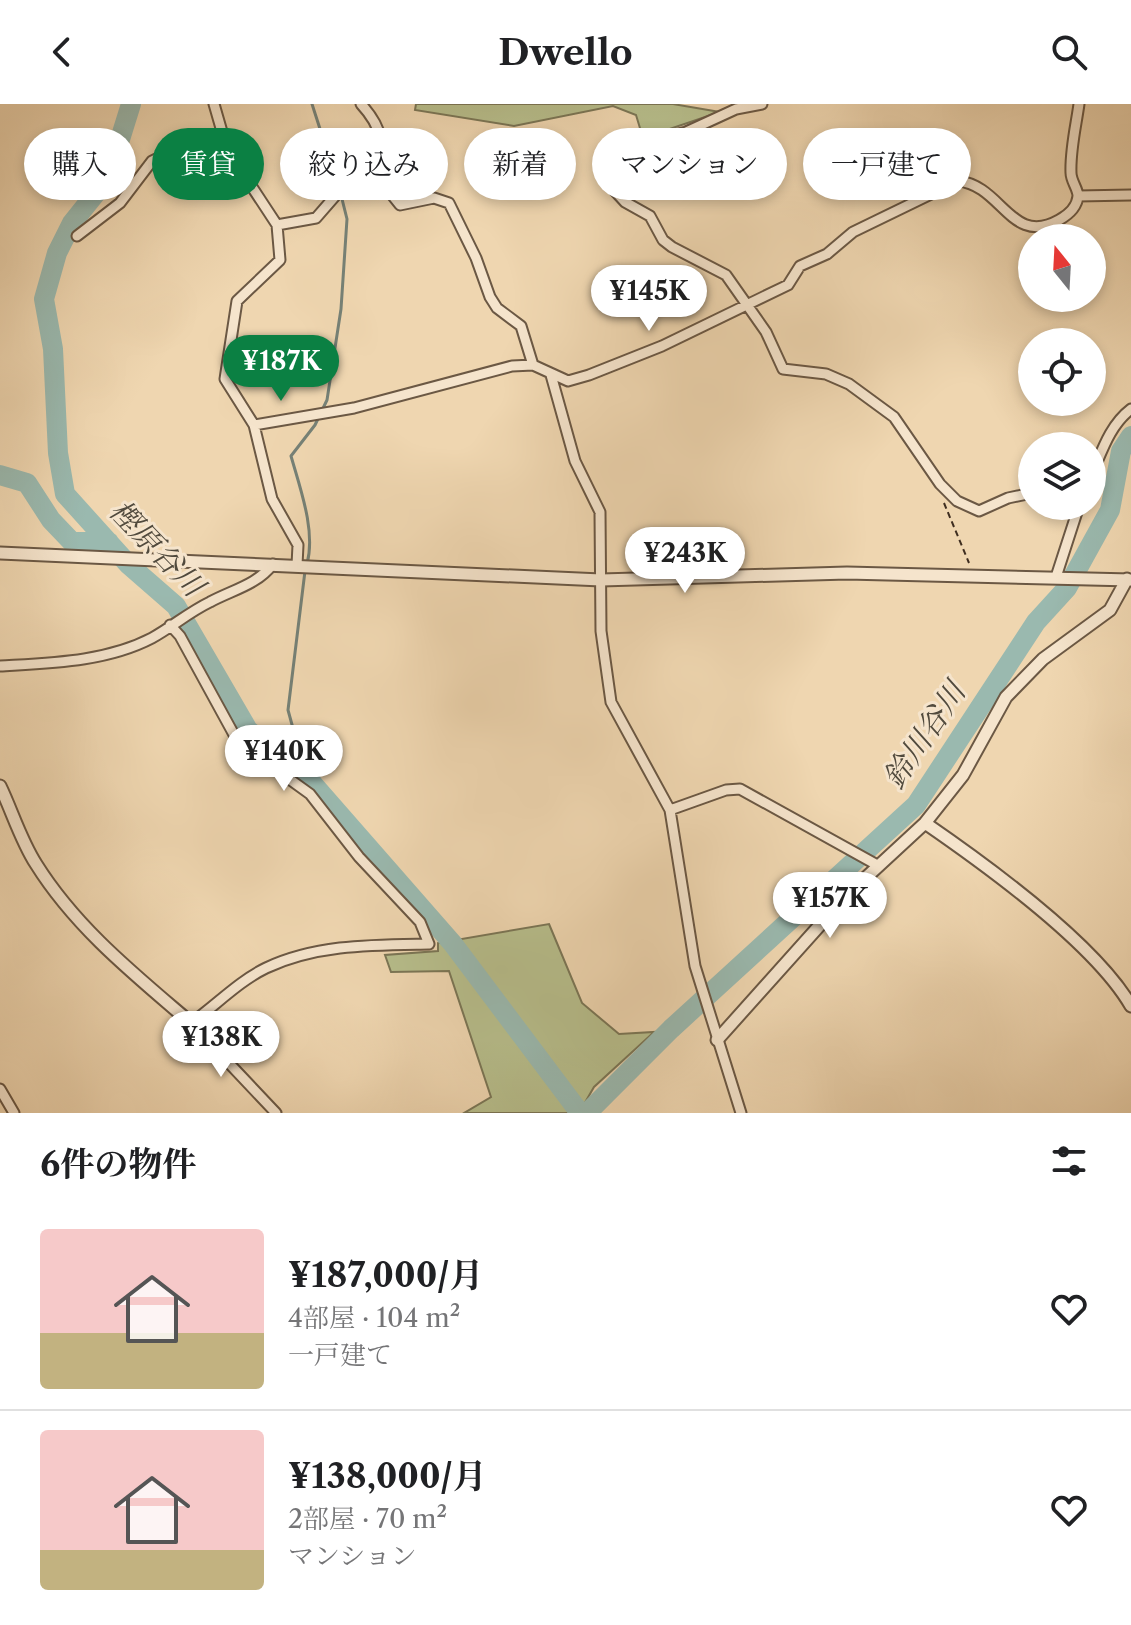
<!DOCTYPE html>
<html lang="ja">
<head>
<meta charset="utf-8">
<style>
	body { margin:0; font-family:"Libre Caslon Text","Noto Serif JP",serif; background:#f6f6f6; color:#202124; height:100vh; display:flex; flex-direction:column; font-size:30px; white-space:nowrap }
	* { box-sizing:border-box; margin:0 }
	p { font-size:26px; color:#757577 }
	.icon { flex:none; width:44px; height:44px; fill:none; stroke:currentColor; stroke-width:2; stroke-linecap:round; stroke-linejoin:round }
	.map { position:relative; height:1009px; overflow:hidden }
	.details { display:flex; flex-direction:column; background:#fff; flex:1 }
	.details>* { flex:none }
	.guide { position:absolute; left:24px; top:24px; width:1084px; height:72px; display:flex; gap:16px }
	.needle { width:52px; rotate:342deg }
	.tools { position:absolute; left:1018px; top:120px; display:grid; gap:16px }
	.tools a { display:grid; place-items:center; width:88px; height:88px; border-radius:50%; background:#fff; box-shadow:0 4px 12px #0003; font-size:40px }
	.price { position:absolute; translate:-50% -68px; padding:0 18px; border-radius:28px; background:#fff; color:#222; font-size:26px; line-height:52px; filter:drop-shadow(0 2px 4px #0008) }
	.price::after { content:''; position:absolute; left:50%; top:48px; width:24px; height:18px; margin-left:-12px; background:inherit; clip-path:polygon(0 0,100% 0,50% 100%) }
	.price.selected { background:#0b8043; color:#fff }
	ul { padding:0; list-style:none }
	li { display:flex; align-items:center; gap:24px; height:200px; padding:0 40px }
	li+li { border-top:2px solid #e0e0e0 }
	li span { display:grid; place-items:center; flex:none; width:224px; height:160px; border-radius:8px; color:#555 }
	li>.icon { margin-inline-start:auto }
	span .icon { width:96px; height:96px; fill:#fffc; stroke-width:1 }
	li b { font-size:34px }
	h2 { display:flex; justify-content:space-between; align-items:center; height:96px; padding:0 40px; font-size:34px }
	.tag { padding:0 28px; border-radius:36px; background:#fff; box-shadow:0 4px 12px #0003; font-size:28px; line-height:72px }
	.tag.selected { background:#0b8043; color:#fff }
	header { display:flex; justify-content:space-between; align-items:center; height:104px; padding:0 40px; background:#fff; font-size:36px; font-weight:700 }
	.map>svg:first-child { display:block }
	.green { fill:#b7be8c; stroke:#7b7656; stroke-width:2 }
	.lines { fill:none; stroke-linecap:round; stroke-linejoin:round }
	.stream { stroke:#768176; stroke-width:3 }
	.river { stroke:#9ab9af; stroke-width:20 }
	.minor-casing { stroke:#6b5844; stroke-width:13 }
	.tertiary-casing { stroke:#6b5844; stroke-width:15 }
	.path { stroke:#3f2e20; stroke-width:2; stroke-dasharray:6 4; stroke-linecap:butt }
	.minor { stroke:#f5e4cc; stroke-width:9 }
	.tertiary { stroke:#f5e4cc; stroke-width:11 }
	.labels { text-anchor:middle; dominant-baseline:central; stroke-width:6; stroke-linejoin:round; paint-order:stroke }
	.water-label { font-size:30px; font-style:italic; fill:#514a3d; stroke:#f5e4cc }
</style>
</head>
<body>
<header><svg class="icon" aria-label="back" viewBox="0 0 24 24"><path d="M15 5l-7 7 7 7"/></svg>Dwello<svg class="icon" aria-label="search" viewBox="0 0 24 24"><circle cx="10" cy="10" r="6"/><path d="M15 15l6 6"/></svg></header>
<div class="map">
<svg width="1131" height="1009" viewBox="0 0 1131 1009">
	<rect width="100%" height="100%" fill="#efd6b0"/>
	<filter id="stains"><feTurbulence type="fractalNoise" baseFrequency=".0025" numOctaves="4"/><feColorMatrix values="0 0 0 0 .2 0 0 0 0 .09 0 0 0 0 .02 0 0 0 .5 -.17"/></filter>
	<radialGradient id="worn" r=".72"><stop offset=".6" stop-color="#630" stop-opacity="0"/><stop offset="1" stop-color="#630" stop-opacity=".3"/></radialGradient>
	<!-- green -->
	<path class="green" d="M416,0H673L720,8L643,34L636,11L613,2L514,22L415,6Z
		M549,820L582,899L619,930L654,928L594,983L579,1009H464L491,993L449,867L391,868L385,851L438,847V839Z"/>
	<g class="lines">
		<!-- stream -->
		<path class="stream" d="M312,0L339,84
			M307,460C316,427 300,384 291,352L315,321L327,296L341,205L347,115L341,91
			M305,467L288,606L306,672"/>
		<!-- river -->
		<path class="river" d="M131,0L108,74L72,119L57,149L44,195L53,245L58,349L65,390L129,461L176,502L248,626L306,672L453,840L580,1009
			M0,371L27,379L51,416L72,438H109
			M587,1009L671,925L916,701L1036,518L1067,484L1110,406L1121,347L1131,332"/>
		<defs>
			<path id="minor" d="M214,0L227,45
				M361,0C383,24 385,41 376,71
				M762,0L736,5L686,28L637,41L614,86L625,98L650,112L663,136L672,143L726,171L766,228L783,265L826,270L849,280L894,313L940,380L957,397L979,407L1008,394L1032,389
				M376,71L400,101L434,94L449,99L476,154L490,193L497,204L521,222L533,261
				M1078,92L1131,91
				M277,121L316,114L343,83L376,71
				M77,132L120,99L152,57L170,48L189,45H227L277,121L280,156L237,197L225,275L254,321L272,395L298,441L297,461
				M551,271L575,357L600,408L601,527L611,598L670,706L695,862L741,1009
				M254,321L354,304L512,262L533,261L568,277L589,271L662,242L788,181L800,162L827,150L853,128L958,77C1002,81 1011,143 1059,116C1068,111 1077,103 1078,92C1078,85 1071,77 1071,69C1070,46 1076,22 1079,0
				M1092,370C1102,347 1110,321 1131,305
				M1063,402L1076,410
				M1056,473L1079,402
				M170,521L180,532L238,638L310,690L359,753L420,818L429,840C374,841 317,840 266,864C239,877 215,902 191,919L276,1009
				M0,562C50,559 106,558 152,534C172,523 189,508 210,498C232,486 257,481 273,460
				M670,706L726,686L740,685L879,762
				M0,985L14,1009"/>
			<path id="tertiary" d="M0,449L601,476L847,469L1131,476
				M0,682C12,707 21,737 36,760C76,824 135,871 191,919
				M925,719C986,761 1095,840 1131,902
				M717,936L846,792L925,719L963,671L1006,593L1043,555L1110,506L1127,475"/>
		</defs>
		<!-- minor casing -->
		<use href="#minor" class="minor-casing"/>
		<!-- tertiary casing -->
		<use href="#tertiary" class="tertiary-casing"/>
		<!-- path -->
		<path class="path" d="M944,399L969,459"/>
		<!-- minor -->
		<use href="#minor" class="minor"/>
		<!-- tertiary -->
		<use href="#tertiary" class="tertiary"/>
	</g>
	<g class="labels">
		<!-- water labels -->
		<g class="water-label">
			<text transform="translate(157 444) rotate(46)">樫原谷川</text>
			<text transform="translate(924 631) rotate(-56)">鈴川谷川</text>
		</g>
	</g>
	<rect width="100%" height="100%" filter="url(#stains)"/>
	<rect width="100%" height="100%" fill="url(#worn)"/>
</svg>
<div class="tools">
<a><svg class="needle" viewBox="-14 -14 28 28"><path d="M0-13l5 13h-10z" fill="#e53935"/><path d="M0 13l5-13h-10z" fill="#757577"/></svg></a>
<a><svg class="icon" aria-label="locate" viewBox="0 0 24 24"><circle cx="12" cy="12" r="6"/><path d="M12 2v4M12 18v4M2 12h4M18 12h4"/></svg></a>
<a><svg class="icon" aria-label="layers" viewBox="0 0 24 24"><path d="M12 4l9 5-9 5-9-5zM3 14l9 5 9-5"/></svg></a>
</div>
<b class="price" style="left:649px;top:229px">¥145K</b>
<b class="price selected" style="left:281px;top:299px">¥187K</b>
<b class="price" style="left:685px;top:491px">¥243K</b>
<b class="price" style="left:284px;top:689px">¥140K</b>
<b class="price" style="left:830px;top:836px">¥157K</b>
<b class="price" style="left:221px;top:975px">¥138K</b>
<div class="guide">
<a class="tag">購入</a>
<a class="tag selected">賃貸</a>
<a class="tag">絞り込み</a>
<a class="tag">新着</a>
<a class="tag">マンション</a>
<a class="tag">一戸建て</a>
</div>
</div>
<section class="details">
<h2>6件の物件<svg class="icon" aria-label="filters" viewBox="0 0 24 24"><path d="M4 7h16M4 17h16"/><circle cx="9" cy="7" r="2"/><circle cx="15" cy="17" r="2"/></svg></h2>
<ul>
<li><span style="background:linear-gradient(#f6c9c9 65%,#c2b280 0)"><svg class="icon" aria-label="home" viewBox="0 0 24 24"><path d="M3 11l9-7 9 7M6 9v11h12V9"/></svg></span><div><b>¥187,000/月</b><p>4部屋 · 104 m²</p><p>一戸建て</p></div><svg class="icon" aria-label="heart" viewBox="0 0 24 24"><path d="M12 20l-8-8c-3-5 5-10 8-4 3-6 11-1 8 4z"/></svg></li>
<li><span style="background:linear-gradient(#f6c9c9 75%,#c2b280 0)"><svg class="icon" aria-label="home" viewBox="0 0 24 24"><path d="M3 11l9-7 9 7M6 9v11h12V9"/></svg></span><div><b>¥138,000/月</b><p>2部屋 · 70 m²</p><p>マンション</p></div><svg class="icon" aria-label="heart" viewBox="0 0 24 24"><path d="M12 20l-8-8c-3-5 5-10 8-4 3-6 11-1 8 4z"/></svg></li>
</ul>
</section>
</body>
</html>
